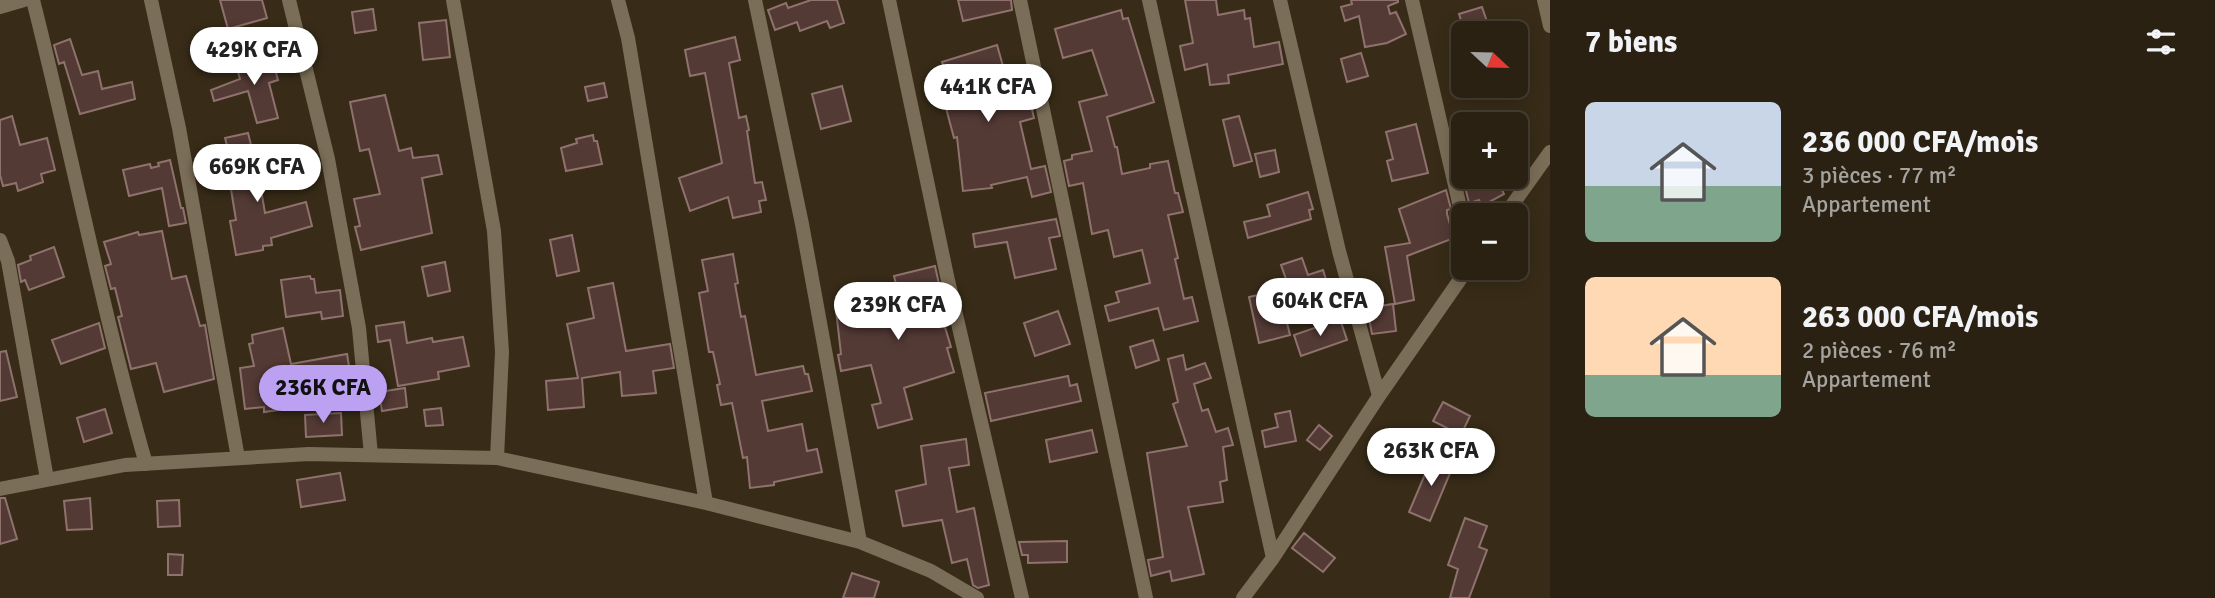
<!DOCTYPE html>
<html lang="fr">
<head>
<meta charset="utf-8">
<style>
	body { margin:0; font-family:Signika,sans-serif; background:#362e20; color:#f1f3f6; height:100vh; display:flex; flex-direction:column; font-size:26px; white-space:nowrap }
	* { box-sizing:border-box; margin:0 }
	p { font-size:23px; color:#a5a39f }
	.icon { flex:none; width:38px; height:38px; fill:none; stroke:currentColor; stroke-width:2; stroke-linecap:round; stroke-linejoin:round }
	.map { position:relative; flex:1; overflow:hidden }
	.drawer { display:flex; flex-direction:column; background:#2a2112; width:665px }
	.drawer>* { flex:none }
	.needle { width:46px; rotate:112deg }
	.fabs { position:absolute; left:1451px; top:21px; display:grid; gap:14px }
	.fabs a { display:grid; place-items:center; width:77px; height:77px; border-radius:10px; background:#2a2112; box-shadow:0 4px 18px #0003,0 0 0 2px #463e32; font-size:35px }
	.price { position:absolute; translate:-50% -60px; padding:0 16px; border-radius:24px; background:#fff; color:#222; font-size:23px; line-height:46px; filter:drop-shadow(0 2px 4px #0008) }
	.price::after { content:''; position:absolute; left:50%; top:42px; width:21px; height:16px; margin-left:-10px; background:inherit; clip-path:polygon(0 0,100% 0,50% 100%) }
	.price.selected { background:#bca0f2; color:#111 }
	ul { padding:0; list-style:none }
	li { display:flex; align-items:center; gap:21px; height:175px; padding:0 35px }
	li span { display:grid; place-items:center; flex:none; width:196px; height:140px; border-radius:10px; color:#555 }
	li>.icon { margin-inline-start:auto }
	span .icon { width:84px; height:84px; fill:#fffc; stroke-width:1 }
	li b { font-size:30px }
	h2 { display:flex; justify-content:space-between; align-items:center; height:84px; padding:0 35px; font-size:30px }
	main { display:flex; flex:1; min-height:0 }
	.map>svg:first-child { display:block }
	.building { fill:#533a35; stroke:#8f726d; stroke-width:2 }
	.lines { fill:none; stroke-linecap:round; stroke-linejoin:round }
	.minor { stroke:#7b6e58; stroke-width:14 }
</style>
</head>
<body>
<main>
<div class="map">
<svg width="1550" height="598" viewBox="0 0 1550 598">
	<rect width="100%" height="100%" fill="#382c18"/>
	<!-- building -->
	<path class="building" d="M220,0H262L267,18L228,29Z
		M811,0H837L844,23L830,28L827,21L800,31L797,22L775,30L768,10L786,3L788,8Z
		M958,0H1011L1012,10L963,21Z
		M1185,0H1216L1218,15L1244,10L1245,19L1250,18L1254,47L1279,42L1283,64L1228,75L1229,83L1210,85L1207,64L1185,70L1180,46L1193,43Z
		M1351,0H1398V2L1388,6L1390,14L1396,12L1406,34L1387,43L1365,47L1359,16L1345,21L1341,7L1352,4Z
		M1482,7L1491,33H1465L1459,14Z
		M373,9L376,30L355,33L352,12Z
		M1121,10L1123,19L1128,18L1154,102L1107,117L1115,147H1117L1122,174L1150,168V164L1168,161L1175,193H1178L1183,212L1168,215L1178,258L1175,259L1184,299L1192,297L1198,321L1164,330L1158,308L1109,321L1105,306L1119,302L1116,292L1150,283L1142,250L1114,257L1108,230L1092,234L1083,183L1069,186L1064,161L1072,159V155L1092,151L1079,102L1107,95L1092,50L1063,58L1055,29Z
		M446,20L450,57L423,60L419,23Z
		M735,37L740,60L729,63L739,118L746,116L749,130L747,131L755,183L762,182L766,200L759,201L761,212L733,218L728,197L690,211L679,178L722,163L705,73L690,76L685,50Z
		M70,39L82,75L98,71L102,89L132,82L135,99L80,114L64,62L59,64L54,45Z
		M997,45L1003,66L999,67L1009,107L1030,101L1034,118L1020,122L1031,169L1045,166L1051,192L1032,197L1027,177L991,185L992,188L963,191L957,137L954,138L939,82L948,80L942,62Z
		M1361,53L1368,76L1347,82L1341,59Z
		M271,54L278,80L269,83L278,118L257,123L248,91L214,101L211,90L240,79L236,65Z
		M604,83L607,97L588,101L585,87Z
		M842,86L851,121L821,129L812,94Z
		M385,95L399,151L411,148L413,158L438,155L442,174L422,178L432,233L361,250L355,227L360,226L354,199L380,194L369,149L360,151L350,102Z
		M12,116L20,145L47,138L55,170L41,174L43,182L18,191L16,183L3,186L0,175V120Z
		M1239,116L1252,161L1234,166L1223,120Z
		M1416,124L1428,173L1392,181L1387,161L1393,159L1386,132Z
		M248,133L258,172L265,213L306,202L312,226L271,238L272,245L263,246V250L236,255L230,221L236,220L229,177L235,176L225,138Z
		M593,135L594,141H597L602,164L566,171L561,148L577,143L576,139Z
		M1275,150L1279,172L1260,177L1255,154Z
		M170,160L181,208H183L186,223L169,226L162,188L129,196L123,170L150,164L151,168L159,166L158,163Z
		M1480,177H1496L1504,194L1482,206L1479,200L1469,203L1464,183Z
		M1446,190L1451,209L1447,210V214L1454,238L1407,256L1414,300L1395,304L1385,247L1410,243L1399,209Z
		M1308,192L1313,209L1309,210L1311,219L1248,238L1244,222L1270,216L1267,205Z
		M1056,219L1060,236L1049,238L1056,269L1015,278L1007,242L975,247L973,234Z
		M162,231L172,279L186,276L200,326L205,325L214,379L164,392L156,363L131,369L118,317L122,316L115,288L111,289L105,266L111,264L104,242L138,232L139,235Z
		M572,235L579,271L557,276L550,240Z
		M54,247L64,277L29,290L25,280L21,282L18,265L31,260L30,256Z
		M733,254L738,283L735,284L741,317L745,316L756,375L803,366L805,374H808L812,391L762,401L768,431L802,424L807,451L817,449L822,472L774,482V485L750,488L747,457L743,458L732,403L721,405L717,385L720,384L713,352H709L699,293L708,291L702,260Z
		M1302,258L1308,275L1323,270L1330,292L1283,307L1290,335L1259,343L1249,297L1284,289L1282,284L1287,282L1281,265Z
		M445,262L450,291L428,296L422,267Z
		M935,266L943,302L938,304L951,347L947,348L954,372L904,388L912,419L878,428L872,405L881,403L871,365L841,371L838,355L841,354L836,310L900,301L894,276Z
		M310,276L311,279H314L316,293L340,290L343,316L322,319L321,312L286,317L281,280Z
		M613,283L626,351L670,344L674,368L653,371L656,393L622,396L620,372L582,378L584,407L548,410L546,381L578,378L567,324L594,318L588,288Z
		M1393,304L1396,331L1372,334L1367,308Z
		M1058,311L1070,344L1035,356L1024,323Z
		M1340,319L1347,340L1301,356L1294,335Z
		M404,322L407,343L432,338L433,342L463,337L469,366L438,372L439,379L398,386L390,340L378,342L376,326Z
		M99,323L105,348L61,364L52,340Z
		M283,328L291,364L347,354L351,378L290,389L293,408L264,412V407L245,409L240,368L254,366L249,344L253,343L252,335Z
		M1153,340L1159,360L1136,368L1130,347Z
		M6,351L17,397L0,401V352Z
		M1183,355L1186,370L1205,363L1211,378L1194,384L1202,411L1208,409L1216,432L1228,428L1233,445L1223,447L1227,480L1220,482L1223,502L1188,507L1204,574L1172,581L1170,571L1151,576L1148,560L1163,557L1147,453L1187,446L1173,404L1178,402L1168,359Z
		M1068,376L1070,386L1077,384L1081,401L991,421L985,393Z
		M405,388L407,407L382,411L379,392Z
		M1443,402L1470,416L1461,435L1433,421Z
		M441,408L443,425L426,426L424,410Z
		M105,409L112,433L84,442L77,418Z
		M1290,411L1296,441L1265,447L1262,431L1278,427L1275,414Z
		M341,413L342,435L306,437L305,415Z
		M1319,425L1332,436L1320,450L1307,440Z
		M1092,430L1097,452L1050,462L1046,440Z
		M966,439L969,465L949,468L957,512L974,508L989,585L978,588L973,585L967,559L952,563L942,520L903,526L896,491L926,484L921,446Z
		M1429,455L1453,466L1430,521L1409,512L1426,472L1422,470Z
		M340,473L345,500L301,507L297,480Z
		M0,498H5L17,539L0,544Z
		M90,498L92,529L67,530L64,501Z
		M179,500L180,526L158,527L157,501Z
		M1465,518L1487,526L1479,547L1487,550L1469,598H1450L1458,569L1448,565Z
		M1304,533L1335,558L1323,572L1292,548Z
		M1067,541V562L1028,563V555H1022L1019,542Z
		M168,554L183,555L182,575H168Z
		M852,573L879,582L874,598H843Z"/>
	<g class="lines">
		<!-- minor -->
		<path class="minor" d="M33,0C72,154 102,311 146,464
			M151,0L179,128L238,458
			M289,0L328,159L359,328L371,455
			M453,0L494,231L502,352L497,458
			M618,0L628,38L706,503
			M755,0L802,224L860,542
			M889,0L947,276L1022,598
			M1020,0L1146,598
			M1149,0L1273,558
			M1280,0L1339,251L1379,396
			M1412,0L1463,220
			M1544,0L1550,26
			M0,7L24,0
			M1505,215L1550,152
			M0,240L8,261L47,479
			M0,489L125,465L309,454L497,458L706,503L860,542L931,571L977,598
			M1243,598L1273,558L1379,396L1468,268"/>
	</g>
</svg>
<div class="fabs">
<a><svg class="needle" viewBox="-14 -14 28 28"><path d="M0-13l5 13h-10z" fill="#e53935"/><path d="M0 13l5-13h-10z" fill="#a5a39f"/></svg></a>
<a>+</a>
<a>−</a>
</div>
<b class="price" style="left:254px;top:87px">429K CFA</b>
<b class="price" style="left:988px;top:124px">441K CFA</b>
<b class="price" style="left:257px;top:204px">669K CFA</b>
<b class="price" style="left:1320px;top:338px">604K CFA</b>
<b class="price" style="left:898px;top:342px">239K CFA</b>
<b class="price selected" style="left:323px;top:425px">236K CFA</b>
<b class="price" style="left:1431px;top:488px">263K CFA</b>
</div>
<section class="drawer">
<h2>7 biens<svg class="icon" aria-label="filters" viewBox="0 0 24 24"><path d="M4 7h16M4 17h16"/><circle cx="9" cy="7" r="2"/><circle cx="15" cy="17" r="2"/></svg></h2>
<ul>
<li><span style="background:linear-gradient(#c9d6e8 60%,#7fa58c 0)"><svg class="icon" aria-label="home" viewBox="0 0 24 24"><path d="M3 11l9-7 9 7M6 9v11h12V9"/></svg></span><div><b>236 000 CFA/mois</b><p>3 pièces · 77 m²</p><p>Appartement</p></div></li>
<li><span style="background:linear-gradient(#ffd9b3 70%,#7fa58c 0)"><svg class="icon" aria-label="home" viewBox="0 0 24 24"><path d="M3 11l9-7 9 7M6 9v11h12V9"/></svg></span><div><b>263 000 CFA/mois</b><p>2 pièces · 76 m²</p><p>Appartement</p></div></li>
</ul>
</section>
</main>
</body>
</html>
